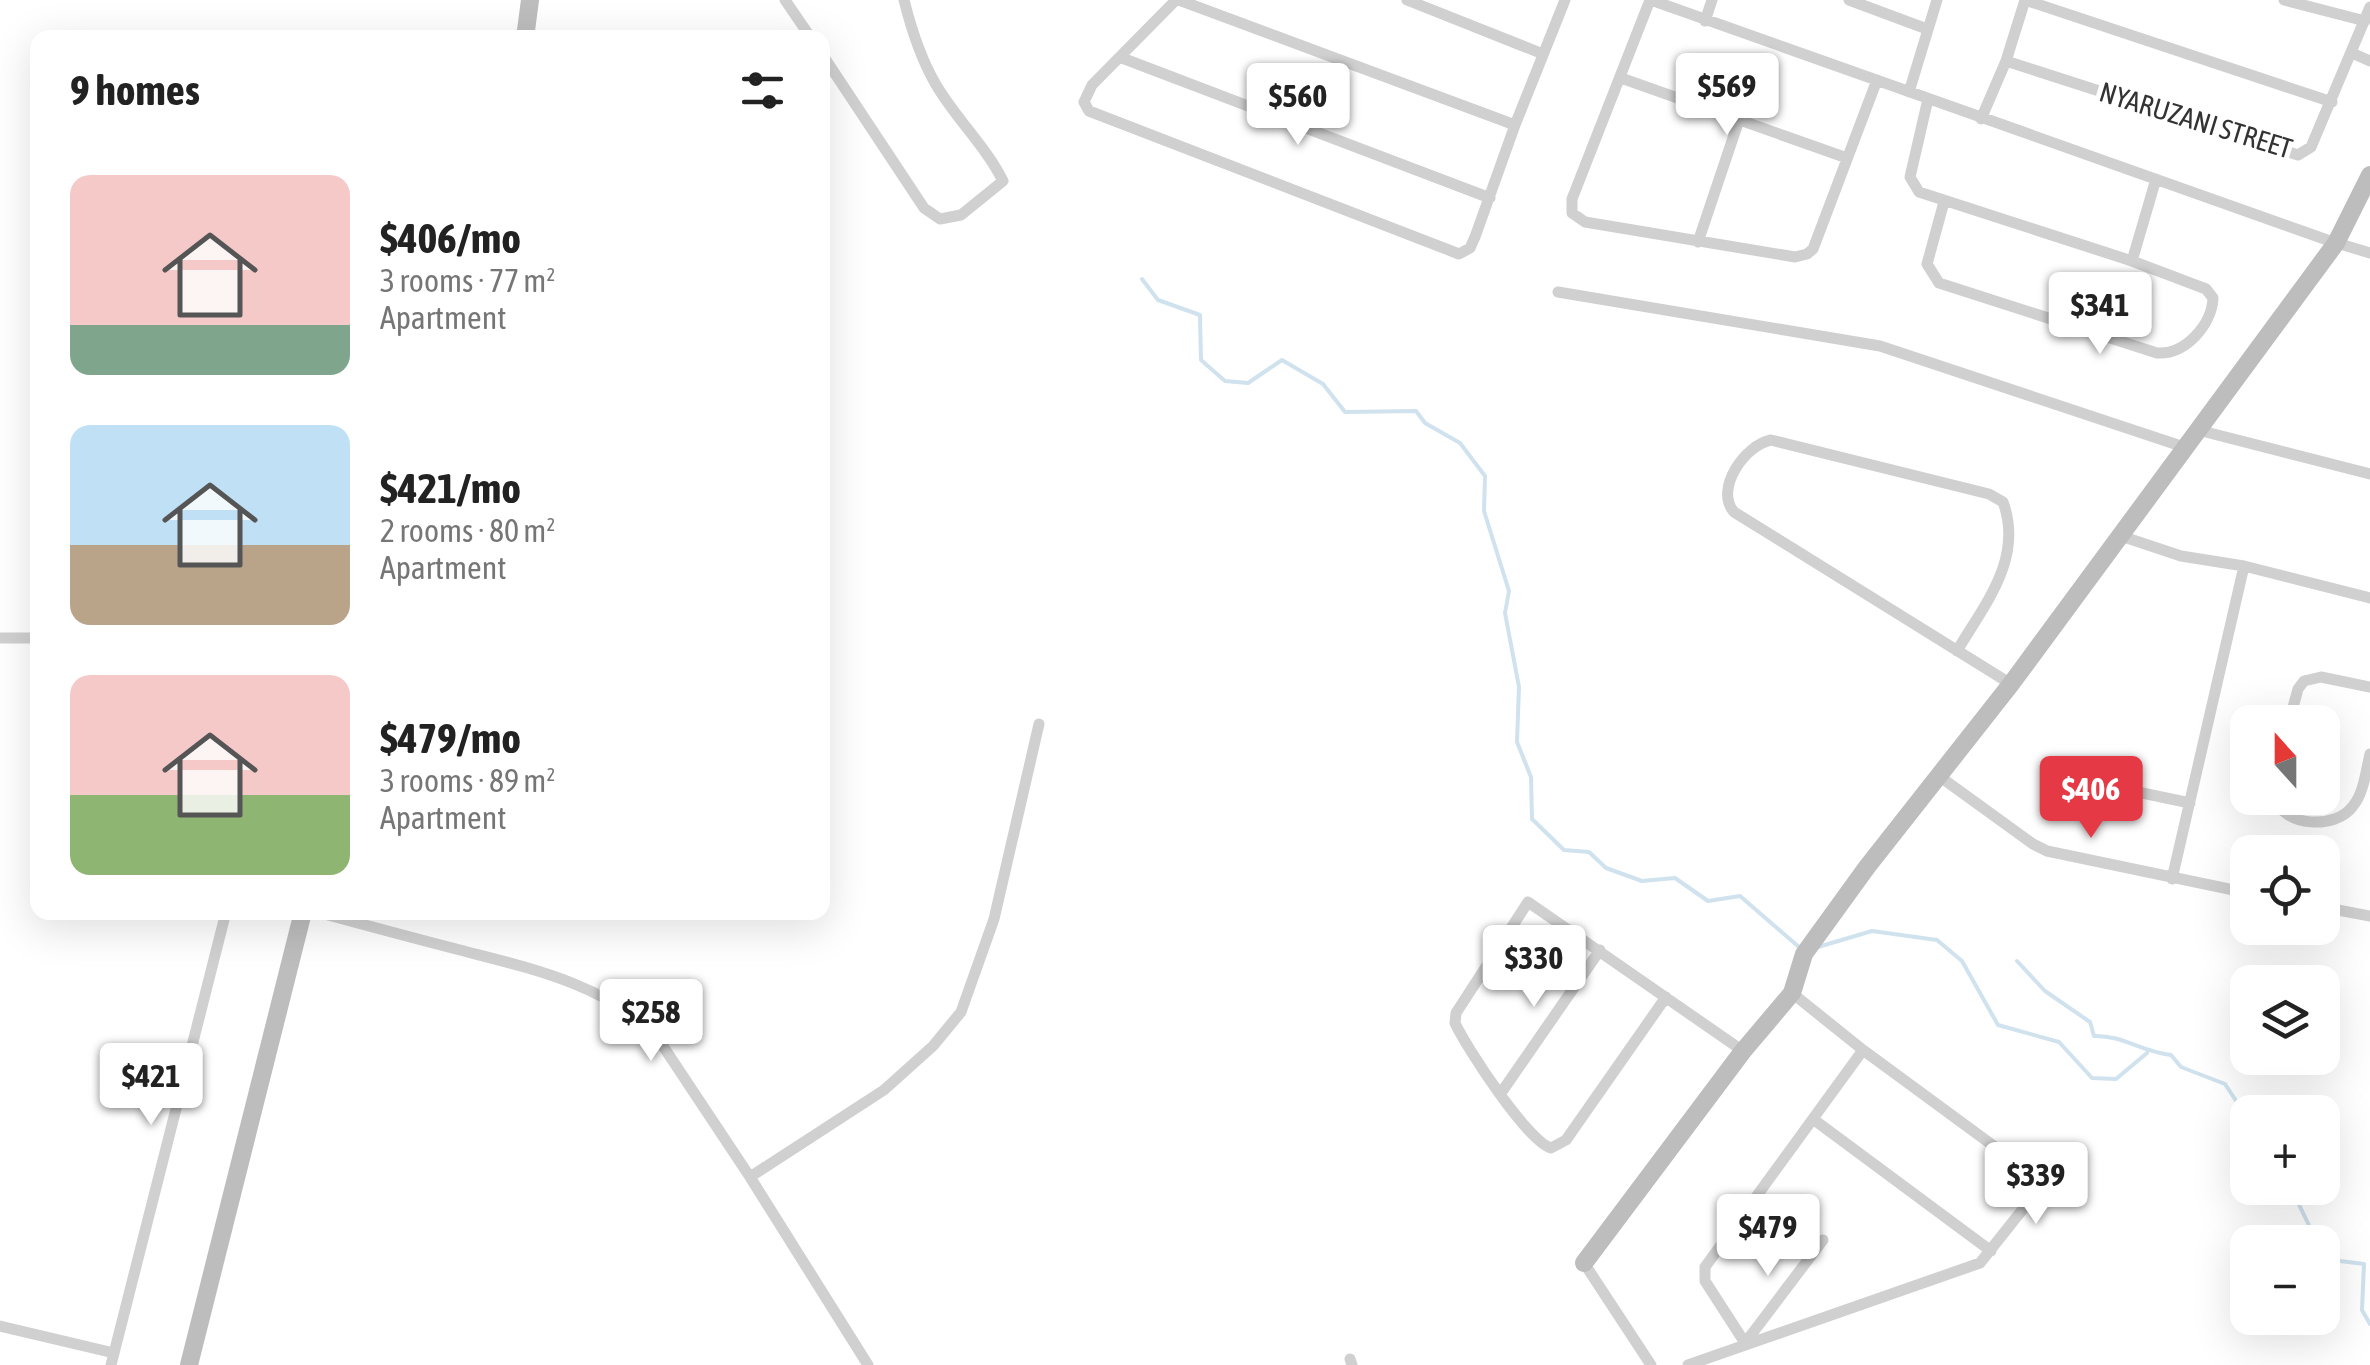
<!DOCTYPE html>
<html lang="en">
<head>
<meta charset="utf-8">
<style>
	body { margin:0; font-family:"Asap Condensed",sans-serif; background:#f2f2f2; color:#222; height:100vh; display:flex; flex-direction:column; font-size:38px; white-space:nowrap }
	* { box-sizing:border-box; margin:0 }
	p { font-size:32px; color:#767676 }
	.icon { flex:none; width:55px; height:55px; fill:none; stroke:currentColor; stroke-width:2; stroke-linecap:round; stroke-linejoin:round }
	.map { position:relative; flex:1; overflow:hidden }
	.panel { position:absolute; left:30px; top:30px; width:800px; height:890px; display:flex; flex-direction:column; background:#fff; border-radius:20px; box-shadow:0 10px 40px #0002 }
	.panel>* { flex:none }
	.needle { width:65px; rotate:339deg }
	.fabs { position:absolute; left:2230px; top:705px; display:grid; gap:20px }
	.fabs a { display:grid; place-items:center; width:110px; height:110px; border-radius:20px; background:#fff; box-shadow:0 10px 40px #0002; font-size:50px }
	.price { position:absolute; translate:-50% -85px; padding:0 22px; border-radius:10px; background:#fff; color:#222; font-size:32px; line-height:65px; filter:drop-shadow(0 2px 5px #0008) }
	.price::after { content:''; position:absolute; left:50%; top:60px; width:30px; height:22px; margin-left:-15px; background:inherit; clip-path:polygon(0 0,100% 0,50% 100%) }
	.price.on { background:#e63946; color:#fff }
	ul { padding:0; list-style:none }
	li { display:flex; align-items:center; gap:30px; height:250px; padding:0 40px }
	li span { display:grid; place-items:center; flex:none; width:280px; height:200px; border-radius:20px; color:#555 }
	li>.icon { margin-inline-start:auto }
	span .icon { width:120px; height:120px; fill:#fffc; stroke-width:1 }
	li b { font-size:42px }
	h2 { display:flex; justify-content:space-between; align-items:center; height:120px; padding:0 40px; font-size:42px }
	.map>svg:first-child { display:block }
	.lines { fill:none; stroke-linecap:round; stroke-linejoin:round }
	.stream { stroke:#cfe2ee; stroke-width:4 }
	.street { stroke:#d0d0d0; stroke-width:11 }
	.secondary { stroke:#bdbdbd; stroke-width:18 }
	.labels { text-anchor:middle; dominant-baseline:central; stroke-width:10; stroke-linejoin:round; paint-order:stroke }
	.street-label { font-size:28px; fill:#333; stroke:#fff }
</style>
</head>
<body>
<div class="map">
<svg width="2370" height="1365" viewBox="0 0 2370 1365">
	<rect width="100%" height="100%" fill="#fff"/>
	<g class="lines">
		<!-- stream -->
		<path class="stream" d="M1142,279L1158,300L1200,315L1201,360L1225,381L1248,383L1282,360L1323,384L1345,412L1416,411L1425,423L1460,443L1485,476L1484,511L1509,591L1505,613L1519,687L1517,742L1531,777L1532,819L1564,850L1589,852L1606,868L1642,881L1675,878L1708,901L1740,896L1799,947
			M1818,947L1872,931L1937,940L1962,961L1998,1025L2059,1042L2092,1078L2116,1079L2147,1053
			M2017,961L2045,991L2090,1022L2094,1036C2123,1035 2141,1052 2171,1055L2181,1067L2225,1084L2248,1119
			M2291,1188L2317,1242
			M2322,1255L2324,1259L2364,1264L2362,1310L2370,1324"/>
		<!-- street -->
		<path class="street" d="M785,0L811,38
			M1176,0L1092,85L1084,102L1089,111L1459,254L1470,248L1475,237L1515,125L1565,0
			M1179,0L1515,125
			M1407,0L1543,54
			M1650,0L1572,199V213L1585,222L1795,257L1807,254L1813,249L1877,80
			M1651,0L2330,241L2370,253
			M1849,0L1927,29
			M2025,0L2332,102
			M2284,0L2365,21
			M1705,21L1712,0
			M2352,53L2370,61
			M822,54L924,208L940,219L961,215L1003,181C985,145 955,118 935,83C920,57 911,28 904,0
			M1122,58L1490,198
			M2006,61L2298,155L2311,147L2370,7
			M1621,78L1847,158
			M1909,92L1937,0
			M1928,99L1910,177L1919,192L2132,261L2206,289L2213,298C2212,325 2185,355 2157,353L1939,283L1927,264L1944,202
			M1981,119L2006,61L2025,0
			M1698,242L1739,120
			M2132,261L2156,179
			M1558,292L1880,346L2184,447
			M2198,430L2370,474
			M2118,535L2181,556L2244,566L2370,598
			M0,638H38
			M1957,651C1984,605 2024,559 2003,502L1989,494L1771,440C1745,445 1714,489 1734,512L2011,684
			M2289,722L2298,689L2304,681L2321,677L2370,687
			M1939,776L2033,844L2047,851L2248,893
			M2090,782L2190,803
			M2275,798C2283,827 2336,830 2353,806C2364,793 2366,770 2370,754
			M2172,879L2244,566
			M2322,907L2370,916
			M317,912C365,925 413,938 460,950C529,968 606,984 657,1037L750,1177L868,1365
			M1666,997L1566,1140L1551,1148C1528,1142 1466,1047 1455,1023L1456,1013L1528,902L1743,1051
			M1501,1093L1600,950
			M1813,1119L1991,1251
			M750,1177L884,1090L933,1046L961,1012L994,919L1039,724
			M1823,1240L1745,1343L1705,1281V1267L1863,1050
			M1584,1263L1651,1365
			M0,1326L114,1353
			M1350,1359L1352,1365
			M111,1365L226,912
			M1688,1365L1980,1263L2042,1185L2040,1180L1863,1050L1792,993"/>
		<!-- secondary -->
		<path class="secondary" d="M525,38L530,0
			M1584,1263L1743,1051L1792,993L1804,954L1867,867L2011,684L2336,243L2370,175
			M189,1365L303,912"/>
	</g>
	<g class="labels">
		<!-- street labels -->
		<g class="street-label">
			<text transform="translate(2196 120) rotate(17)">NYARUZANI STREET</text>
		</g>
	</g>
</svg>
<div class="fabs">
<a><svg class="needle" viewBox="-14 -14 28 28"><path d="M0-13l5 13h-10z" fill="#e53935"/><path d="M0 13l5-13h-10z" fill="#767676"/></svg></a>
<a><svg class="icon" aria-label="locate" viewBox="0 0 24 24"><circle cx="12" cy="12" r="6"/><path d="M12 2v4M12 18v4M2 12h4M18 12h4"/></svg></a>
<a><svg class="icon" aria-label="layers" viewBox="0 0 24 24"><path d="M12 4l9 5-9 5-9-5zM3 14l9 5 9-5"/></svg></a>
<a>+</a>
<a>−</a>
</div>
<b class="price" style="left:1727px;top:138px">$569</b>
<b class="price" style="left:1298px;top:148px">$560</b>
<b class="price" style="left:2100px;top:357px">$341</b>
<b class="price on" style="left:2091px;top:841px">$406</b>
<b class="price" style="left:1534px;top:1010px">$330</b>
<b class="price" style="left:651px;top:1064px">$258</b>
<b class="price" style="left:151px;top:1128px">$421</b>
<b class="price" style="left:2036px;top:1227px">$339</b>
<b class="price" style="left:1768px;top:1279px">$479</b>
<section class="panel">
<h2>9 homes<svg class="icon" aria-label="filters" viewBox="0 0 24 24"><path d="M4 7h16M4 17h16"/><circle cx="9" cy="7" r="2"/><circle cx="15" cy="17" r="2"/></svg></h2>
<ul>
<li><span style="background:linear-gradient(#f6c9c9 75%,#7fa58c 0)"><svg class="icon" aria-label="home" viewBox="0 0 24 24"><path d="M3 11l9-7 9 7M6 9v11h12V9"/></svg></span><div><b>$406/mo</b><p>3 rooms · 77 m²</p><p>Apartment</p></div></li>
<li><span style="background:linear-gradient(#bfe0f5 60%,#b9a48a 0)"><svg class="icon" aria-label="home" viewBox="0 0 24 24"><path d="M3 11l9-7 9 7M6 9v11h12V9"/></svg></span><div><b>$421/mo</b><p>2 rooms · 80 m²</p><p>Apartment</p></div></li>
<li><span style="background:linear-gradient(#f6c9c9 60%,#8fb573 0)"><svg class="icon" aria-label="home" viewBox="0 0 24 24"><path d="M3 11l9-7 9 7M6 9v11h12V9"/></svg></span><div><b>$479/mo</b><p>3 rooms · 89 m²</p><p>Apartment</p></div></li>
</ul>
</section>
</div>
</body>
</html>
